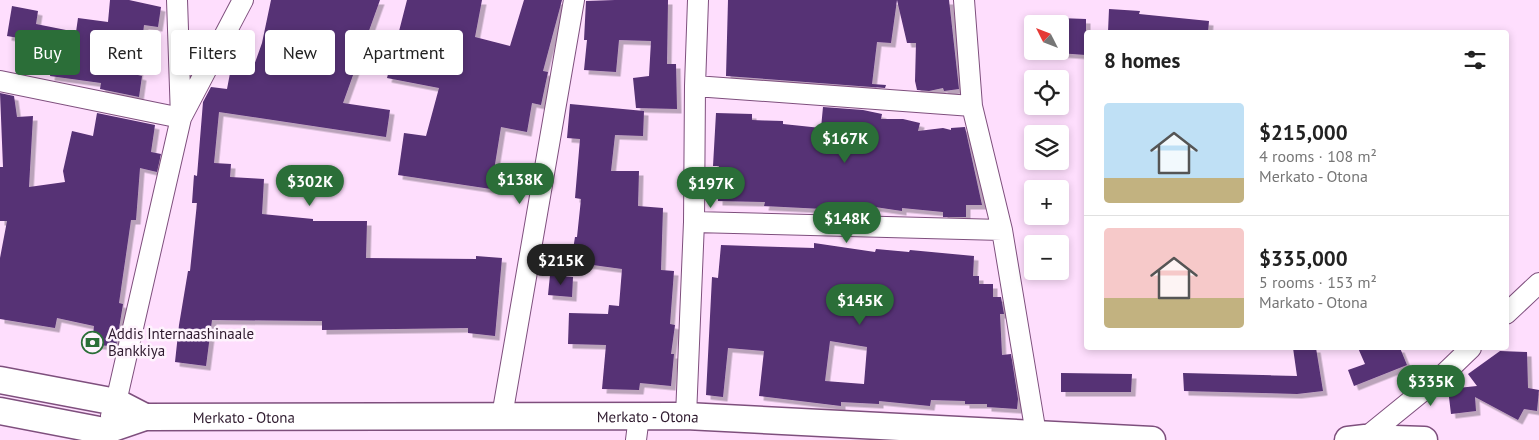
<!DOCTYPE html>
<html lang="en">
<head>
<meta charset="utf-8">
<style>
	body { margin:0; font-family:"PT Sans",sans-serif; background:#f2f2f2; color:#222; height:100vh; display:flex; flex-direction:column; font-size:19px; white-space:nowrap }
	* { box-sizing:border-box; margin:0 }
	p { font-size:16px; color:#767676 }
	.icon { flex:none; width:28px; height:28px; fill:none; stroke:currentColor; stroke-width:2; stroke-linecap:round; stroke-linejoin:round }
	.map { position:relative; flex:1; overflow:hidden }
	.panel { position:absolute; left:1084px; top:30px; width:425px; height:320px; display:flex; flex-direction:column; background:#fff; border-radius:5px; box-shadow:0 2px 8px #0003 }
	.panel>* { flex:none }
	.guide { position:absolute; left:15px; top:30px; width:475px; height:45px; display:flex; gap:10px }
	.needle { width:32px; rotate:312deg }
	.controls { position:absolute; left:1024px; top:15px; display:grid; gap:10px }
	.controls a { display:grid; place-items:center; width:45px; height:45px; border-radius:5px; background:#fff; box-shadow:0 2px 8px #0003; font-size:25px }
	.price { position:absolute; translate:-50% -42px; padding:0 11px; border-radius:18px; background:#2b6e38; color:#fff; font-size:16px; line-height:32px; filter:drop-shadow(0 1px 2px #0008) }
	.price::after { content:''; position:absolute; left:50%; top:30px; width:15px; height:11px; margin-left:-8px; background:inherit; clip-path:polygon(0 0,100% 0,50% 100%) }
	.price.on { background:#222; color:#fff }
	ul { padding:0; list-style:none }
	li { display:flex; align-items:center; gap:15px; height:125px; padding:0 20px }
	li+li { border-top:1px solid #e0e0e0 }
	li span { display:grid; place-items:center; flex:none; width:140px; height:100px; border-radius:5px; color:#555 }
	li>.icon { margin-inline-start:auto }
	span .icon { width:60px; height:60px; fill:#fffc; stroke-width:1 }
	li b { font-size:21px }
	h2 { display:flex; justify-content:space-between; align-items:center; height:60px; padding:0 20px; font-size:21px }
	.chip { padding:0 18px; border-radius:5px; background:#fff; box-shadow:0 2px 8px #0003; font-size:18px; line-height:45px }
	.chip.on { background:#2b6e38; color:#fff }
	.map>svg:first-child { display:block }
	.building { fill:#563074; fill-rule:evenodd; filter:url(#shadow) }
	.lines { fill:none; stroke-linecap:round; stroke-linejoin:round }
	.minor-casing { stroke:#7e4f7d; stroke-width:22 }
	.major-casing { stroke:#7e4f7d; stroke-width:29 }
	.minor { stroke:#fff; stroke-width:20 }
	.major { stroke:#fff; stroke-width:26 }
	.labels { text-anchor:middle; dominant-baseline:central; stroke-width:5; stroke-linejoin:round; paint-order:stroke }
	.poi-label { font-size:15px; fill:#2e1a2e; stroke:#fef3fd; text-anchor:start }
	.street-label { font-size:15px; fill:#2e1a2e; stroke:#fef3fd }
</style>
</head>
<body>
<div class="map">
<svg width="1539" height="440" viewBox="0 0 1539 440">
	<defs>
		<filter id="shadow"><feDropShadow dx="4.5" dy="4.5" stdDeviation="0" flood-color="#0004"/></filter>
	</defs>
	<rect width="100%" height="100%" fill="#fedefd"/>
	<!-- building -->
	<path class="building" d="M110,0H129L161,7L158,27L144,25L138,75L142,76L139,97L100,89L101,83L50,76L52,64L44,62L43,56H33L36,41L7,36L12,6L38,11L36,24L76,32L78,18L108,22Z
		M271,0H380L343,103L390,110L386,137L219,112L214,163L231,164L230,177L264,179L262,214L313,219V221H367L366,258L476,259V256L502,258L495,336L468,333V328L322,330V321L212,320L206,366L175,362L179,325L188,271H190L197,203H192L194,175L197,176L203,102L211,87L227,89L231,68L252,71L262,43Z
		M407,0H482L475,37L510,46L524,0H562L543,71L548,72L541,105L532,103L527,132L501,127L491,189L398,175L404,133L426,136L439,88L387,78Z
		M615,0H668L667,64H676L677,109L636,108L633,78L649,76L651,41L619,40L616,72L584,70L587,40H584L586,1Z
		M728,0H949L959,89L944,91L943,88L929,91L917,90L915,81L916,43H907L897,0L891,43L877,42L872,84L886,85L885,88L726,76Z
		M1109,9L1140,11L1139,14L1209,21L1208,32H1108Z
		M1059,18L1086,19V55L1058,53L1060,51Z
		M0,93L14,96L17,117L33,116L29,187L65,182L63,171L72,131L93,136L97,113L155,125L151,152L161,154L157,172L140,168L136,220H131L119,303L123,304L116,347L92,344L94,326L57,318L55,328L0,319V258L7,221H0V167H3Z
		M570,104L644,111L643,136L615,135L611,171H639L638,206L663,208L661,270L674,271L670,324L675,325L671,354H674L671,386L640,383L639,390L602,389L606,345L568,344L569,313L608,314L609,305L619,306L622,269L571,262L575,237H577L581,199L575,198L580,139L567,138Z
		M823,107L863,110L882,114L881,119H903L920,123L918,131L943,128L951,130V128L965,127L982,205H966V217H943V212L902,208V211L875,207V211L843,210L764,206L765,202L718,201L719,166H713L716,113L752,114V120L783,121V124L821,128Z
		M814,243L875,252L876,249L909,252L910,250L974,256L973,276H979V284H993V297H1001L1004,314H1000L1002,355L1011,354L1018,399L1017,409L987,407V404H965V401L931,400L930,406L879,401V404L841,402V406L759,396L764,351L728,348L723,397L706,395L712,277L718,278L721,245L814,248ZM830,341L867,347L864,384L825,381Z
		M550,275L573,277L572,297L548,295Z
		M1293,348H1316L1323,391L1297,394L1184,391L1183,373L1297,376Z
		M1358,348H1400L1407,365L1354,386L1348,370L1365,364Z
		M1500,351L1527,352L1528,388L1539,390L1537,411L1524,409L1518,420L1475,397L1476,411L1451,414L1448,389L1477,386L1468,374Z
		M1061,373L1132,374L1131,392H1061Z"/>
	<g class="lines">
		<defs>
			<path id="minor" d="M964,0L972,106L1002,230L1037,440
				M0,81L181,118L177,0
				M695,86L972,106
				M694,222L1002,230
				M1506,314L1539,283
				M111,416L116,402L181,118L243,0
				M502,416L574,0
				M686,416L694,222L695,86L698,0
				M1365,438L1445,373L1471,348
				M636,440L639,416"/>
			<g id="major">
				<path d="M0,380L116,402L145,417"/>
				<path id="s1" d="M0,411L104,431L145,417L686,416L1152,440"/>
				<path d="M1348,440L1365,438L1424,440"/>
			</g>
		</defs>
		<!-- minor casing -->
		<use href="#minor" class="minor-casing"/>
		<!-- major casing -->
		<use href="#major" class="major-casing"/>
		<!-- minor -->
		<use href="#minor" class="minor"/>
		<!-- major -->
		<use href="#major" class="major"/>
	</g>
	<!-- icons -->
	<defs>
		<symbol id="bank-ring" viewBox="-11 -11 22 22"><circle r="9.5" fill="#fef3fd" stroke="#2b6e38" stroke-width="1.5"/><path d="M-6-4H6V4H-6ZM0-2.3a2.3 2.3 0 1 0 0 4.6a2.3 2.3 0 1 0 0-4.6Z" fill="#2b6e38"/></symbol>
	</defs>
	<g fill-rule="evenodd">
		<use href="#bank-ring" x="80" y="330" width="25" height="25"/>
	</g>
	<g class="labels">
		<!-- poi labels -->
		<g class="poi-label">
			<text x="108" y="333">Addis Internaashinaale<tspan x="108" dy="17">Bankkiya</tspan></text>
		</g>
		<!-- street labels -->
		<g class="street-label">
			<text stroke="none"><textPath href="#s1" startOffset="248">Merkato - Otona</textPath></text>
			<text stroke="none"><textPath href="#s1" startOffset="652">Merkato - Otona</textPath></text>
		</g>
	</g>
</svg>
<div class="controls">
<a><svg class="needle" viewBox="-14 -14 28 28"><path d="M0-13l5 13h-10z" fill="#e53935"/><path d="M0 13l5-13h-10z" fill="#767676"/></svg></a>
<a><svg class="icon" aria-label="locate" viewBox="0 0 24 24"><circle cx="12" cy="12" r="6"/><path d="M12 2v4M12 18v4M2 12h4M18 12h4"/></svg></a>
<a><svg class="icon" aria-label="layers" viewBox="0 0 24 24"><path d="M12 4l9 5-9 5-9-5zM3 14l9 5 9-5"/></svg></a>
<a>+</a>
<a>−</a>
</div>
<b class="price" style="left:845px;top:164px">$167K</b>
<b class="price" style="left:520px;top:205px">$138K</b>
<b class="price" style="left:310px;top:207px">$302K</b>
<b class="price" style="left:711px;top:209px">$197K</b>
<b class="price" style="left:847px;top:244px">$148K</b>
<b class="price on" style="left:561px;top:286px">$215K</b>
<b class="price" style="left:860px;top:326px">$145K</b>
<b class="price" style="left:1431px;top:407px">$335K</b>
<div class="guide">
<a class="chip on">Buy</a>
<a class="chip">Rent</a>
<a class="chip">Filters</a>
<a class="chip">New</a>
<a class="chip">Apartment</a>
</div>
<section class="panel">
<h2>8 homes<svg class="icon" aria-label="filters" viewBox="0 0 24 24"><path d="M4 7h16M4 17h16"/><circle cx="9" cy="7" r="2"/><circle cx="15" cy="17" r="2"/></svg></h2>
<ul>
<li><span style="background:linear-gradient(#bfe0f5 75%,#c2b280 0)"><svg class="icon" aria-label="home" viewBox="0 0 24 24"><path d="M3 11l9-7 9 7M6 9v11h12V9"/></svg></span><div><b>$215,000</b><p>4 rooms · 108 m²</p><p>Merkato - Otona</p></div></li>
<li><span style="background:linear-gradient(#f6c9c9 70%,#c2b280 0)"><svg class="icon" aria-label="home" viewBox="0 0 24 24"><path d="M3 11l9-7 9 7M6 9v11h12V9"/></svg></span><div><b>$335,000</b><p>5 rooms · 153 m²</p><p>Markato - Otona</p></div></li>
</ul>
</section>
</div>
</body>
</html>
